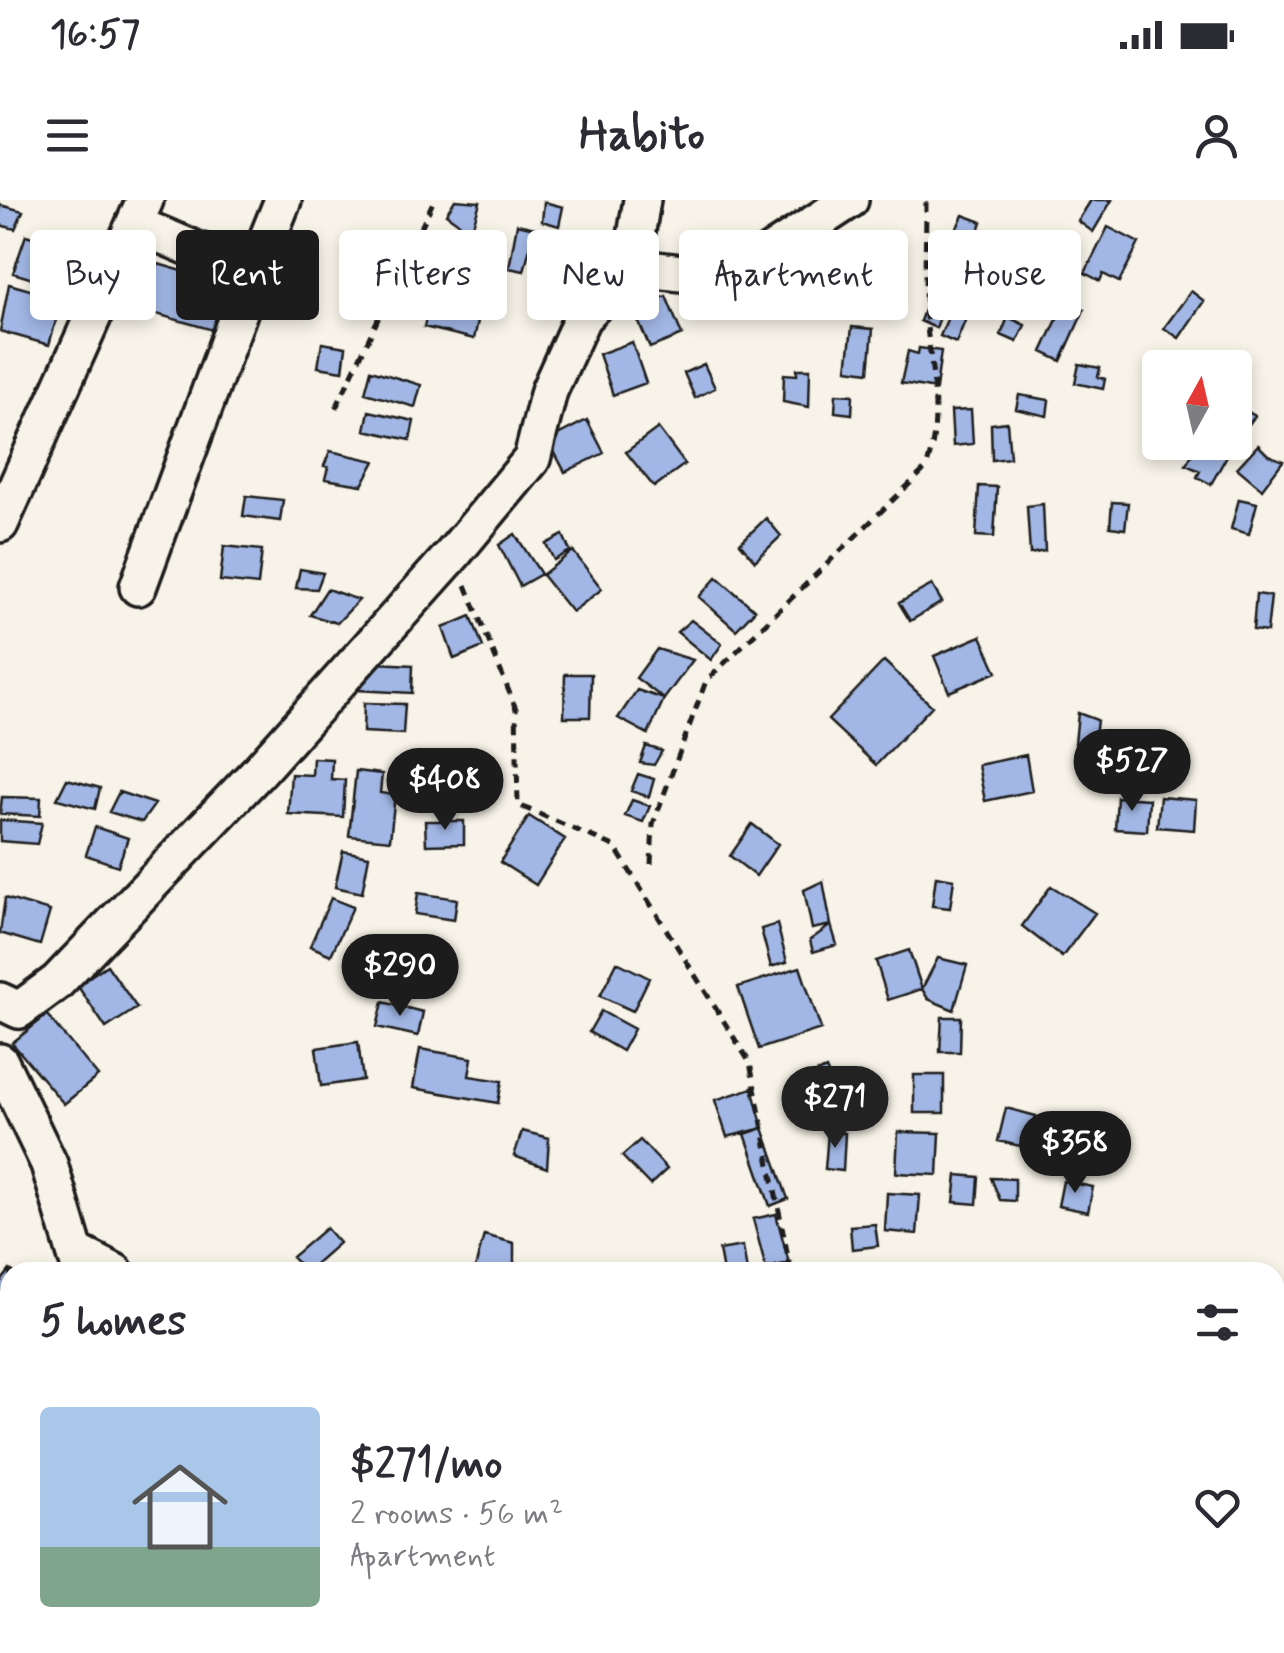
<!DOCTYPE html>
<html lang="en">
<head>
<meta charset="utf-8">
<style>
	body { margin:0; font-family:Mynerve,sans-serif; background:#f2f2f3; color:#2b2b33; height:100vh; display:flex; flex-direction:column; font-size:38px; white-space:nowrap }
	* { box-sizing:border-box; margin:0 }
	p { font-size:32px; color:#7c7c81 }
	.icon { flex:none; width:55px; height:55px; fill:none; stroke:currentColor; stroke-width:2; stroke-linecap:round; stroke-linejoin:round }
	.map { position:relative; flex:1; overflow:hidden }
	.panel { position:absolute; left:0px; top:1062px; width:1285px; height:392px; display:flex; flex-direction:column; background:#fff; border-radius:30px 30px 0 0; box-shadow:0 5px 15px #0003 }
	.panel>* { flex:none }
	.top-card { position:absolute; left:30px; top:30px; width:1225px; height:90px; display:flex; gap:20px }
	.needle { width:65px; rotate:8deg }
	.controls { position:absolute; left:1142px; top:150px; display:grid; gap:20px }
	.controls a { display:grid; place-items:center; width:110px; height:110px; border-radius:10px; background:#fff; box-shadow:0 5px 15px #0003; font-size:50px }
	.price { position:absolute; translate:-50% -85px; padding:0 22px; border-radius:35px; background:#1c1c1c; color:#fff; font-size:32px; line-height:65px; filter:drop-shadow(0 2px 5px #0008) }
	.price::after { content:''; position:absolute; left:50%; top:60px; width:30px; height:22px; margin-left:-15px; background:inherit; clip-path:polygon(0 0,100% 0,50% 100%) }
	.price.on { background:#222; color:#fff }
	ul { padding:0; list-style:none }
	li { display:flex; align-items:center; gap:30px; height:250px; padding:0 40px }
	li span { display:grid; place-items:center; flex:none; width:280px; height:200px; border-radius:10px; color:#555 }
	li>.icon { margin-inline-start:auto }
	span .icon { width:120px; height:120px; fill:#fffc; stroke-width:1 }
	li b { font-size:42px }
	h2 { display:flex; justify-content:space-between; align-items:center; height:120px; padding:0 40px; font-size:42px }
	.tag { padding:0 35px; border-radius:10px; background:#fff; box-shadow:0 5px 15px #0003; font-size:35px; line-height:90px }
	.tag.on { background:#1c1c1c; color:#fff }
	.status { display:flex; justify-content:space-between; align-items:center; height:70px; padding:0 50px; background:#fff; direction:ltr }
	.status svg { height:28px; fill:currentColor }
	header { display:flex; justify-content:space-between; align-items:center; height:130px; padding:0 40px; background:#fff; font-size:45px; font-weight:700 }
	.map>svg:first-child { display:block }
	.building { fill:#a2b7e5; stroke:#1c1c1c; stroke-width:2.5 }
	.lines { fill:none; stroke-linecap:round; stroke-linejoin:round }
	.street-casing { stroke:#1c1c1c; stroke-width:42 }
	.path { stroke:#1c1c1c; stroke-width:5; stroke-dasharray:10 8; stroke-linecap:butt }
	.street { stroke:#f7f3e8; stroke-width:35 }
</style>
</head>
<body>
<div class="status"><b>16:57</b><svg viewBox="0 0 49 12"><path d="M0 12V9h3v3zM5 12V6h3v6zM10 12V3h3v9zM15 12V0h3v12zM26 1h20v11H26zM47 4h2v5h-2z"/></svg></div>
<header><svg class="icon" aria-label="menu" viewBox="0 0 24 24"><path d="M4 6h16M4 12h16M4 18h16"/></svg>Habito<svg class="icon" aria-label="person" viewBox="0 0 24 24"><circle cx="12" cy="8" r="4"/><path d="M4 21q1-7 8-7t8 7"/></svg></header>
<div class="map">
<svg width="1284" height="1453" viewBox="0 0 1284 1453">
	<rect width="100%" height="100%" fill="#f7f3e8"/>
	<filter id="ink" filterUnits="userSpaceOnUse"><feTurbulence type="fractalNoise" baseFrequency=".01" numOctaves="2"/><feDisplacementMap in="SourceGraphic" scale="20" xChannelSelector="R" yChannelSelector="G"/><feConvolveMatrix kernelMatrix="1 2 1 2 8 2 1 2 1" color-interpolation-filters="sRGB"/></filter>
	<g filter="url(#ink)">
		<!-- building -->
		<path class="building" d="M455,0L480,2L471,32L446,14Z
			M1091,0H1112L1093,32L1078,21Z
			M544,2L563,7L559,26L542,21Z
			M0,5L23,11L15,29L0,25Z
			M963,15L982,22L974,43L954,34Z
			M517,24L535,28L524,71L509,68Z
			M1108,27L1139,43L1119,82L1103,74L1100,81L1085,73Z
			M459,32L484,64L451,89L426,57Z
			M26,35L82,53L59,87L13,73Z
			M1001,56L1017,65L1005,88L989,78Z
			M148,61L234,86L220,132L135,108Z
			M9,84L62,99L49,145L0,131Z
			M1191,91L1204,101L1179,138L1164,128Z
			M666,96L682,135L650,148L633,109Z
			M928,99L944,106L936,128L920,121Z
			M1066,100L1084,110L1061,161L1042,152Z
			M428,109L478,121L474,139L424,127Z
			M951,110L967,116L956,143L940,136Z
			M1008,117L1025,125L1017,142L1001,135Z
			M852,127L873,129L869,172L847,169Z
			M632,142L646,183L613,195L599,154Z
			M322,143L346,147L343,171L318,167Z
			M919,148L941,151L936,189L901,183L908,151L918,154Z
			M704,164L715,188L695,198L684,173Z
			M1079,164L1100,168L1098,177L1105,179L1103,189L1075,183Z
			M797,169H810L809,207L783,202L784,174L797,175Z
			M371,170L421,185L415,207L365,193Z
			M836,194L853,195L852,214L835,212Z
			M1019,195L1049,200L1047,216L1016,209Z
			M1243,209L1255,216L1232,247L1225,242H1235V219Z
			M971,210L973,244L953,246L951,211Z
			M369,211L414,221L410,240L365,230Z
			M587,220L604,253L565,272L548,240Z
			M1007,222L1010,258L992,260L991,224Z
			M658,228L685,264L654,287L626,252Z
			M1199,242L1213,248L1217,243L1229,252L1211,284L1197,277L1200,271L1186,265Z
			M1258,245L1268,255L1283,261L1262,289L1237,268Z
			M330,251L375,261L362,285L325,279L328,267L324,266Z
			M979,286L997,287L994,337L976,336Z
			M246,296L283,300L280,321L243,316Z
			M1239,299L1257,303L1249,334L1231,329Z
			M1112,302L1128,303L1125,329L1110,327Z
			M1043,304L1045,351L1030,354L1027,306Z
			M766,318L781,336L755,361L740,343Z
			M515,334L541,374L520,386L499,345Z
			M563,335L570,351L554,360L546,344Z
			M224,346L262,350L258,385L220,381Z
			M573,351L602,389L572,412L542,375Z
			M300,369L323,373L317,389L296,388Z
			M717,377L755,410L736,430L699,397Z
			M932,385L942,402L910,421L899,403Z
			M327,389L359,400L337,423L310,415Z
			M1256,394L1271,396L1267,432L1253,430Z
			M471,416L483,447L454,459L443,428Z
			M691,420L722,444L711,460L677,432Z
			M981,436L997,472L949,492L934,456Z
			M657,449L693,460L664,499L636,478Z
			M884,461L932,506L876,565L828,520Z
			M358,462L413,465L412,493L356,490Z
			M565,474H591L590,517H564Z
			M637,490L664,499L648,534L618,518Z
			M364,503L405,504L403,534L363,532Z
			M1078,513L1097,520L1094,546L1075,544Z
			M646,546L662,551L654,565L640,563Z
			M1026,555L1032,591L985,601L978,565Z
			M313,558L332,559L331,579L345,580L343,617L288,614L291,574L312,575Z
			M356,571L382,574L380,593L395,595L390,640L349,636Z
			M638,574L654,579L649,597L631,591Z
			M67,579L100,588L95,609L57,599Z
			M119,592L155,604L142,622L109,612Z
			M2,597L41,598L40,616L0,614Z
			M1117,597L1149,599L1147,631L1115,629Z
			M1160,597L1196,600L1194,630L1157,627Z
			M632,600L650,606L643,622L625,616Z
			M529,616L565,639L536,685L500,662Z
			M0,620L42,623L37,644L0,641Z
			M425,621H464V644L426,645Z
			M752,624L778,644L756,676L730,656Z
			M95,627L128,638L118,666L86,655Z
			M343,651L369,656L362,693L335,687Z
			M936,676L954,679L950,708L932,706Z
			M823,681L831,725L812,729L804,690Z
			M1051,686L1095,713L1062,757L1022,726Z
			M418,693L457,699L454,720L415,714Z
			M5,698L50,711L40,745L0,733Z
			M331,698L353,707L331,755L310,746Z
			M777,724L787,762L771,767L761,729Z
			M831,725L837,745L813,752L810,740Z
			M909,750L922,789L888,800L876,761Z
			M938,758L967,765L954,810L928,799L922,789Z
			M617,762L649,778L633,811L600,796Z
			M107,765L137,808L106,828L77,785Z
			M800,767L821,829L759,849L738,787Z
			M383,802L423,812L418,836L377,827Z
			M601,811L634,829L622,851L589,832Z
			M47,815L98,876L64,904L12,843Z
			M942,817H961L960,852H940Z
			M358,842L363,880L321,886L316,848Z
			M420,849L472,858L469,876L502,881L498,903L413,888Z
			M826,869L842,907L806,922L789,884Z
			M914,875H944V913H914Z
			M752,888L763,928L727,937L715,900Z
			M1006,908L1036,916L1029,948L998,941Z
			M1046,919L1066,930L1058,964L1029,948Z
			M763,928L788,999L770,1006L745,934Z
			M522,931L549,938L547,968L514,956Z
			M828,932L845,933L843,971L825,969Z
			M898,932L940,933L938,975L896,973Z
			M640,940L667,969L650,985L622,956Z
			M957,975L979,977L977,1004L954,1002Z
			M991,978L1015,979V1001L1000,1000Z
			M1063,981L1093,987L1088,1012L1058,1006Z
			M887,993L920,995L917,1034L885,1031Z
			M776,1014L789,1063L766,1068L753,1019Z
			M875,1024L878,1046L852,1049L850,1026Z
			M326,1028L339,1043L306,1072L292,1057Z
			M484,1035L514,1043V1072H474Z
			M743,1046L747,1072H723L719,1050Z
			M10,1070L13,1072H10V1122L0,1115V1083Z"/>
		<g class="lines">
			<defs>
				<path id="street" d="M135,24L253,74L283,0
					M631,67L690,74L762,58L850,0
					M0,324L145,0
					M138,387L253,74
					M0,801L19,810L57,782L258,572L453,354L532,259L549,191L582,118L631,67L642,0
					M0,862L49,964L81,1072
					M76,1052L115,1072
					M183,1445L186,1453"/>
			</defs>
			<!-- street casing -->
			<use href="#street" class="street-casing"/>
			<!-- path -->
			<path class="path" d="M336,208L434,0
				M466,385L516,509L518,605L614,646L750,863L791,1072
				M651,664L653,624L706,481L926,268C944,218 930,167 926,116C924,78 926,38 926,0"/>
			<!-- street -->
			<use href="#street" class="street"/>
		</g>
	</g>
</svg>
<div class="controls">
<a><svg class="needle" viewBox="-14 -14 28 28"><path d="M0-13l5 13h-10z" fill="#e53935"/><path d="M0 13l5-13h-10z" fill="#7c7c81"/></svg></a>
</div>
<b class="price" style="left:1132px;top:614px">$527</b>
<b class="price" style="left:445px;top:633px">$408</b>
<b class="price" style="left:400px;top:819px">$290</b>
<b class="price on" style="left:835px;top:951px">$271</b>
<b class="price" style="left:1075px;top:996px">$358</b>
<div class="top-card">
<a class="tag">Buy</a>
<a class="tag on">Rent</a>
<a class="tag">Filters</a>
<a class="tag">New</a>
<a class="tag">Apartment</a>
<a class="tag">House</a>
</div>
<section class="panel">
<h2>5 homes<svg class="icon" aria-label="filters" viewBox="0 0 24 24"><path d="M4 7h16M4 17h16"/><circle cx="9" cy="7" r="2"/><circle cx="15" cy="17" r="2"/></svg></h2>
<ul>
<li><span style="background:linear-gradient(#a9c7e8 70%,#7fa58c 0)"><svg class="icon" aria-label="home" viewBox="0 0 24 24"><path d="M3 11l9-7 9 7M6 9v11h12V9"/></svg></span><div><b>$271/mo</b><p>2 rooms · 56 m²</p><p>Apartment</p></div><svg class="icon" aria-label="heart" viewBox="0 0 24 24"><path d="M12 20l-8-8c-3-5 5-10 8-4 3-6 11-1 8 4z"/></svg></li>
</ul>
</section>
</div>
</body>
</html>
